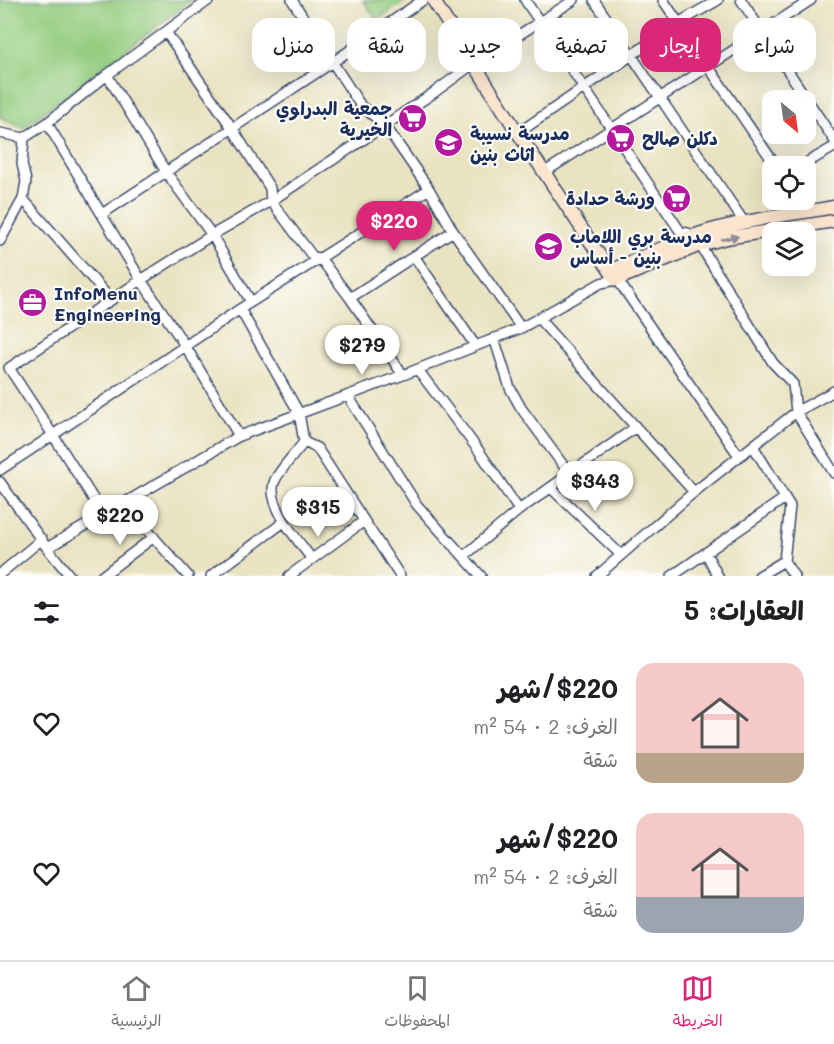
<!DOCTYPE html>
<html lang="ar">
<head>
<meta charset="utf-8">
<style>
	body { margin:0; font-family:Mali,"Playpen Sans Arabic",sans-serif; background:#f2f2f2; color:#202124; direction:rtl; height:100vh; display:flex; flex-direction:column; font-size:22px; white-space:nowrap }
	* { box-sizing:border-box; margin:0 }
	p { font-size:20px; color:#757577 }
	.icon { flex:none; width:33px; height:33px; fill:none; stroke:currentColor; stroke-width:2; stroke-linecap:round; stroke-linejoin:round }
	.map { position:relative; height:576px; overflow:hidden; direction:ltr }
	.panel { display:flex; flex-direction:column; background:#fff; flex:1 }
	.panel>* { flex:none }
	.guide { position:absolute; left:18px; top:18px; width:798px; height:54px; direction:rtl; display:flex; gap:12px }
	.needle { width:39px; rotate:151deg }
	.fabs { position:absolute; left:762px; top:90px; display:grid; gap:12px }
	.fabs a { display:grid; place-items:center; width:54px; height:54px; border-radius:12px; background:#fff; box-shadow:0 6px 24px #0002; font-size:30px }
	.price { position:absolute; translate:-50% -51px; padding:0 14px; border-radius:21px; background:#fff; color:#222; font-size:20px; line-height:39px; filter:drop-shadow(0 2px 3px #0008) }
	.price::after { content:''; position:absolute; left:50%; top:36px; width:18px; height:14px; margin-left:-9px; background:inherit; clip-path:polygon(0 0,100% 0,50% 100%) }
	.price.selected { background:#db2777; color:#fff }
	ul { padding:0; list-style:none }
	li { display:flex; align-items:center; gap:18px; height:150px; padding:0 30px }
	li span { display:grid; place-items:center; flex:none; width:168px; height:120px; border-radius:18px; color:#555 }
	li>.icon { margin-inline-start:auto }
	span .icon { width:72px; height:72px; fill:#fffc; stroke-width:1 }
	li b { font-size:26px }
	h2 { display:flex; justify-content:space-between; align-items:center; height:72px; padding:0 30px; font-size:26px }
	.pill { padding:0 21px; border-radius:18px; background:#fff; box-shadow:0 6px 24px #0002; font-size:21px; line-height:54px }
	.pill.selected { background:#db2777; color:#fff }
	.dock { display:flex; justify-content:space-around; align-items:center; height:84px; border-top:2px solid #e0e0e0; background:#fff; font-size:16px; color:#757577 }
	.dock a { display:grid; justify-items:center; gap:3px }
	.dock .selected { color:#db2777 }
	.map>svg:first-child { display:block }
	.green { fill:#93cc7f; stroke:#577e6e; stroke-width:1.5 }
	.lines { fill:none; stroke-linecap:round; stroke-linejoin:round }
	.minor-casing { stroke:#3a4a6d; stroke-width:12 }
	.secondary-casing { stroke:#3a4a6d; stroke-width:15 }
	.minor { stroke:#fff; stroke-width:9 }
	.secondary { stroke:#fbe5cf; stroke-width:12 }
	.oneway { fill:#8b8a96 }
	.labels { text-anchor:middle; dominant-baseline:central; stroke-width:4.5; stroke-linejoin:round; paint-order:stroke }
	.poi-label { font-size:18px; font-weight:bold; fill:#1b2f5e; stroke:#fdfcf7; text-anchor:start }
</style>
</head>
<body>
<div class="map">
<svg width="834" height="576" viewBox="0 0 834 576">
	<rect width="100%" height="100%" fill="#fdfcf7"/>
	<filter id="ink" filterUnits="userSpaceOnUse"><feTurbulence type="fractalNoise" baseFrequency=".0167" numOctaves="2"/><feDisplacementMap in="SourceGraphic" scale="12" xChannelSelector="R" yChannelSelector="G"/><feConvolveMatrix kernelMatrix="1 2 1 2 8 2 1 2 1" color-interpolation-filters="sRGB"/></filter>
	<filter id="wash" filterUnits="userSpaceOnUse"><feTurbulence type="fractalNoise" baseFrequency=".008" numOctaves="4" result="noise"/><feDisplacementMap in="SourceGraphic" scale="24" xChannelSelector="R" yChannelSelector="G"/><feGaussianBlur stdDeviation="1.35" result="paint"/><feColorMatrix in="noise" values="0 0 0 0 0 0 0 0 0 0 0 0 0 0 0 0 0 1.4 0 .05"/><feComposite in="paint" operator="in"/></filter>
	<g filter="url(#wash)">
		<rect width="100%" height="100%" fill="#e9e3c1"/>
		<!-- green -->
		<path class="green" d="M0,0H192L23,128L0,117Z
			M363,0H402L404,2L377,20Z"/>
	</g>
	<g filter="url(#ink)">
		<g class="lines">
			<defs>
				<path id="minor" d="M292,0L361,106L384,124L429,189L453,231L521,328
					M525,0L680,231L695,235
					M594,0L744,222
					M663,0L776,166
					M741,0L834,140
					M166,32L232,128L270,188L271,201L313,257L320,258L350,298L403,375
					M107,75L166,172L212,235L251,302
					M47,123L141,280L186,347L239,436
					M0,133L24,138L47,123L107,75L209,0
					M518,133L680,22L718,0
					M801,166L834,147
					M545,172L811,0
					M23,199L111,300
					M787,200L790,215
					M102,214L333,62L423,0
					M0,241L23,199L26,181L22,164L24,138
					M700,245L773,363L793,384L796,412L834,473
					M414,256L475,345
					M617,279L739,456
					M350,298L453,231
					M240,309L299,413L304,442L317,448L400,576
					M539,319L694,492
					M494,338L510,388L521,408L569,473
					M418,370L479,451L519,510
					M348,396L417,505L481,576
					M304,442C295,454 282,467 275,480C264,502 299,542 312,559
					M753,446L790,506L784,561L794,576
					M0,470L53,435L9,368L141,280L212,235L271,201L432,94L473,64L574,0
					M0,482L47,548L70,576
					M551,488L621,555
					M124,504L188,576
					M104,516L53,435L240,309L429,189
					M47,548L239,436L403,375L521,328L601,283L616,280
					M706,553L718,576
					M464,556L519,510L636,427
					M0,574L42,539
					M102,576L154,537
					M211,576L284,522
					M289,576L364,521
					M597,576L694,492L796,412L834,391
					M672,576L785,498
					M759,576L784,561"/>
				<path id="secondary" d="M433,0L518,133L616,280L700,245L726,238L834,221
					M611,270C646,256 682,237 719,228C757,218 796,214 834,207"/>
			</defs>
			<!-- minor casing -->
			<use href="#minor" class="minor-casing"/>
			<!-- secondary casing -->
			<use href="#secondary" class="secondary-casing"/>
			<!-- minor -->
			<use href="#minor" class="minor"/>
			<!-- secondary -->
			<use href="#secondary" class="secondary"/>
		</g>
		<!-- one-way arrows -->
		<defs><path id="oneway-solid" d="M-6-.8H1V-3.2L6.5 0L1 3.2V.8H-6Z" transform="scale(1.5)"/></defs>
		<use class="oneway" href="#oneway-solid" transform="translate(730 238) rotate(-11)"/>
	</g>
	<!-- icons -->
	<defs>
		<symbol id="supermarket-disc" viewBox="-11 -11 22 22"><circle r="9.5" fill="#b5179e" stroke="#fdfcf7"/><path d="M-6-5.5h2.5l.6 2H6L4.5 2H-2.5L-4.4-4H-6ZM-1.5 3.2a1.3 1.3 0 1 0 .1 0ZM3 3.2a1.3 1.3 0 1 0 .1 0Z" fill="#fff"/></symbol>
		<symbol id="school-disc" viewBox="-11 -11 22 22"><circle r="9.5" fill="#b5179e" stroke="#fdfcf7"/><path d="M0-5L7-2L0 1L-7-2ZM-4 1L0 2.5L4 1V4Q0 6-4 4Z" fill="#fff"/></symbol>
		<symbol id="office-disc" viewBox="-11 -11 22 22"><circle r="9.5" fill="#b5179e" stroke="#fdfcf7"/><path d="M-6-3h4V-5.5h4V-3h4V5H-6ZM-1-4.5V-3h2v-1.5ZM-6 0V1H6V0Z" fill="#fff"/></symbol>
	</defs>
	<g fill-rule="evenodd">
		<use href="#supermarket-disc" x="396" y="102" width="33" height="33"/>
		<use href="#supermarket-disc" x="604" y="122" width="33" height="33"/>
		<use href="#school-disc" x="432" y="126" width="33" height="33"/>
		<use href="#supermarket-disc" x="660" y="182" width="33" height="33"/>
		<use href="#school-disc" x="532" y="230" width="33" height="33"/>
		<use href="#office-disc" x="16" y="286" width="33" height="33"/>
	</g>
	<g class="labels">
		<!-- poi labels -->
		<g class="poi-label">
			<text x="392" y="108" text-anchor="end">جمعية البدراوي<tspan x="392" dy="21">الخيرية</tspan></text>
			<text x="470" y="133">مدرسة نسيبة<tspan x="470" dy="21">اثاث بنين</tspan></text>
			<text x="642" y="138">دكلن صالح</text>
			<text x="655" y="198" text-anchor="end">ورشة حدادة</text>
			<text x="570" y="236">مدرسة بري اللاماب<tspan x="570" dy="21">بنين - أساس</tspan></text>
			<text x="54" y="293">InfoMenu<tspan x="54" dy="21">Engineering</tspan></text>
		</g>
	</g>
</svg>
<div class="fabs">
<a><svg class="needle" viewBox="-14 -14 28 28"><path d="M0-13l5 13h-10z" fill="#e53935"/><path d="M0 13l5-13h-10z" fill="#757577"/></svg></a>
<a><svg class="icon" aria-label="locate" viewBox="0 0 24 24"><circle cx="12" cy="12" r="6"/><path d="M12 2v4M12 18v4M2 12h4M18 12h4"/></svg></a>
<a><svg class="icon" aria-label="layers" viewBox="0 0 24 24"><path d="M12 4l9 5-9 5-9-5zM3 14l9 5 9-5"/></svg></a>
</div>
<b class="price selected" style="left:394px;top:252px">$220</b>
<b class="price" style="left:362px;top:376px">$279</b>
<b class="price" style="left:595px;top:512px">$343</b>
<b class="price" style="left:318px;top:538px">$315</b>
<b class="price" style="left:120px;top:546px">$220</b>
<div class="guide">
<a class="pill">شراء</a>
<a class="pill selected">إيجار</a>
<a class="pill">تصفية</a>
<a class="pill">جديد</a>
<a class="pill">شقة</a>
<a class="pill">منزل</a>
</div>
</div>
<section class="panel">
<h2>العقارات: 5<svg class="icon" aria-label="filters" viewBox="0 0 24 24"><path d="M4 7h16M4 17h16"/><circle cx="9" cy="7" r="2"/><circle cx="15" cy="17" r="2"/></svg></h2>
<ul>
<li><span style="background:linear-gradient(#f6c9c9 75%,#b9a48a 0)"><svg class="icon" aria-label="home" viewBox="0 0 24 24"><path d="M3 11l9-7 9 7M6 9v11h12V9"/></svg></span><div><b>$220/شهر</b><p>الغرف: 2 · 54 m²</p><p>شقة</p></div><svg class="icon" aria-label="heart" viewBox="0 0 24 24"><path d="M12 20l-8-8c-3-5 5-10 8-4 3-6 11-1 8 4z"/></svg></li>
<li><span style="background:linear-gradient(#f6c9c9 70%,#9aa5b1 0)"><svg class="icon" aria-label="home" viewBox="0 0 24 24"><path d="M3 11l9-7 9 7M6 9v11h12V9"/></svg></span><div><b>$220/شهر</b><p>الغرف: 2 · 54 m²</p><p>شقة</p></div><svg class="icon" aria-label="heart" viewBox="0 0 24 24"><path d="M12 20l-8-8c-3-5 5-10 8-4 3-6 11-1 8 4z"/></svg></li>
</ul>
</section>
<nav class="dock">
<a class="selected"><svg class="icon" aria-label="map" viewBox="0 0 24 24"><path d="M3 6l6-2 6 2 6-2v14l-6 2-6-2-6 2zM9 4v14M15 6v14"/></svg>الخريطة</a>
<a><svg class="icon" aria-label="saved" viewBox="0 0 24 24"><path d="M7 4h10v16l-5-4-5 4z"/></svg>المحفوظات</a>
<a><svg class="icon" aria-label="home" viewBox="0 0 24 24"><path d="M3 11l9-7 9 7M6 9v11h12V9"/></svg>الرئيسية</a>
</nav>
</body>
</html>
